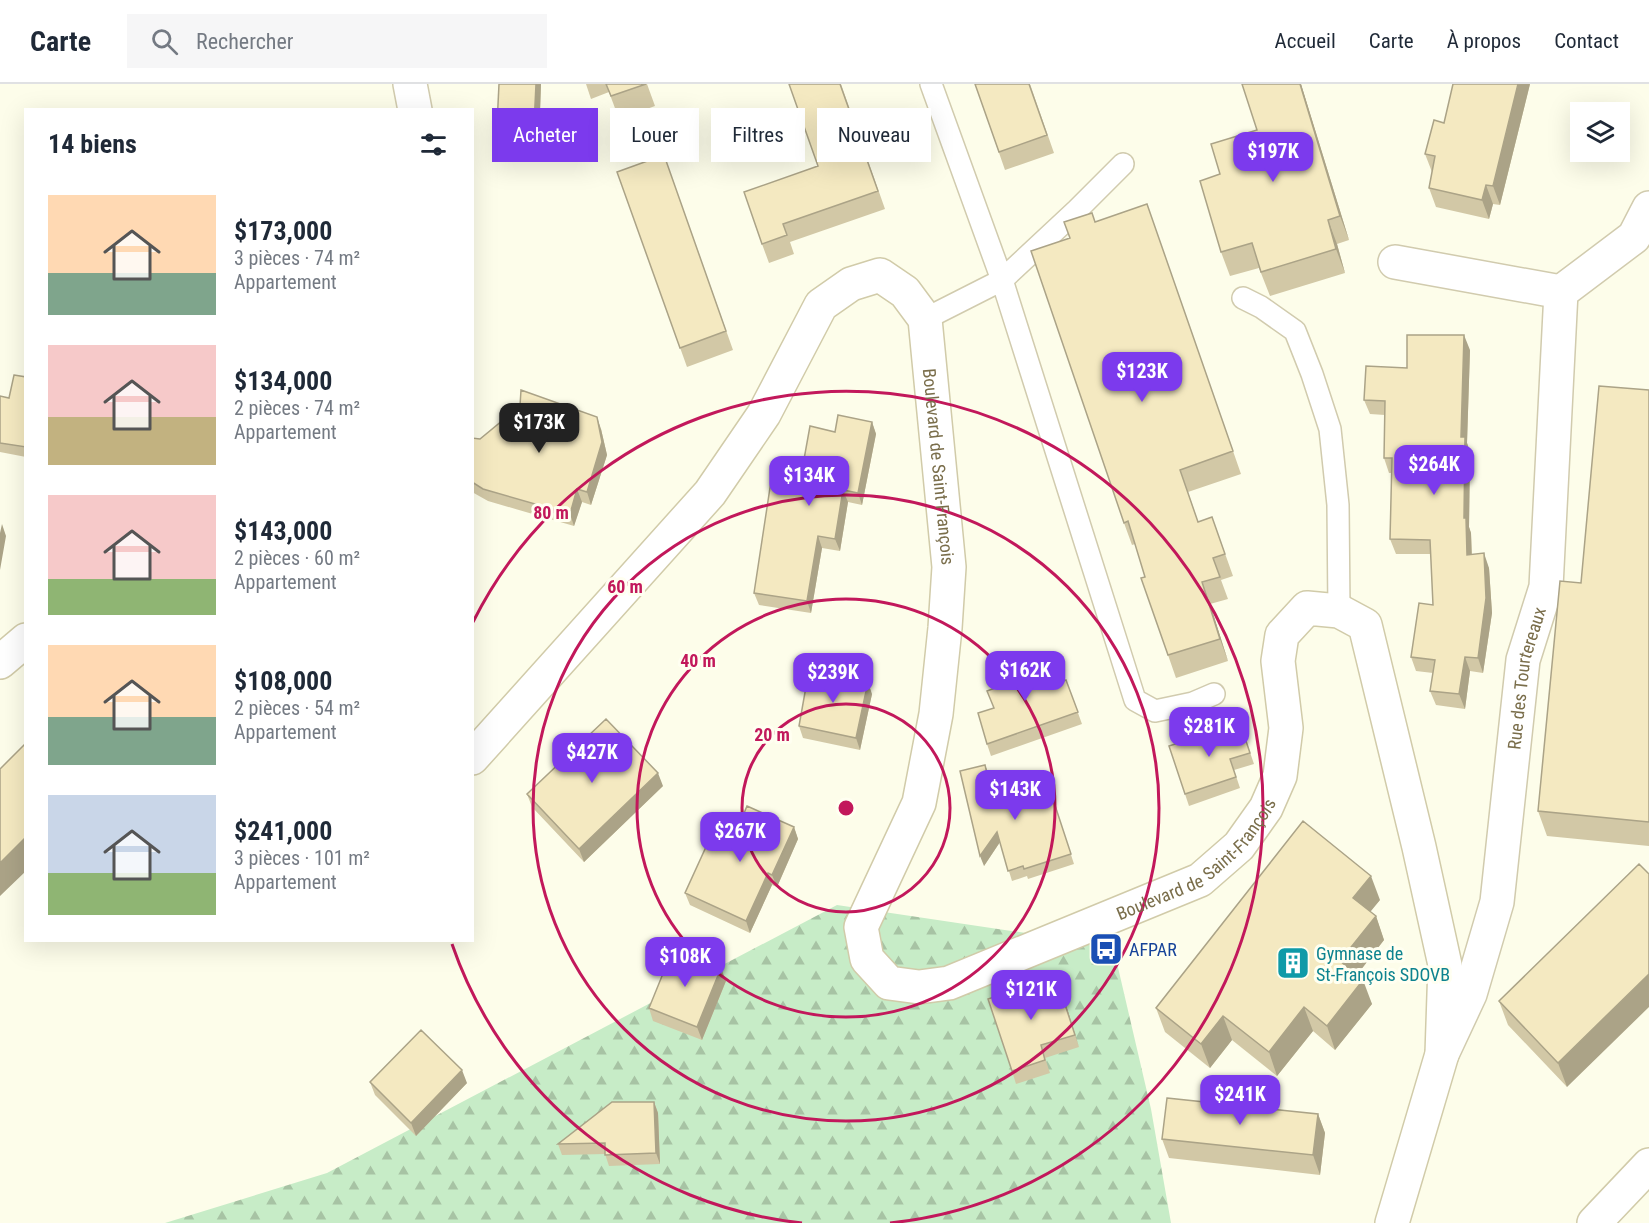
<!DOCTYPE html>
<html lang="fr">
<head>
<meta charset="utf-8">
<style>
	body { margin:0; font-family:"Roboto Condensed",sans-serif; background:#f6f6f7; color:#1f2937; height:100vh; display:flex; flex-direction:column; font-size:22px; white-space:nowrap }
	* { box-sizing:border-box; margin:0 }
	p { font-size:20px; color:#747a83 }
	.icon { flex:none; width:33px; height:33px; fill:none; stroke:currentColor; stroke-width:2; stroke-linecap:round; stroke-linejoin:round }
	.map { position:relative; flex:1; overflow:hidden }
	.details { position:absolute; left:24px; top:24px; width:450px; height:834px; display:flex; flex-direction:column; background:#fff; border-radius:0px; box-shadow:0 6px 24px #0002 }
	.details>* { flex:none }
	.banner { position:absolute; left:492px; top:24px; width:570px; height:54px; display:flex; gap:12px }
	.controls { position:absolute; left:1570px; top:18px; display:grid; gap:12px }
	.controls a { display:grid; place-items:center; width:60px; height:60px; border-radius:0px; background:#fff; box-shadow:0 6px 24px #0002; font-size:30px }
	.price { position:absolute; translate:-50% -51px; padding:0 14px; border-radius:12px; background:#7c3aed; color:#fff; font-size:20px; line-height:39px; filter:drop-shadow(0 2px 3px #0008) }
	.price::after { content:''; position:absolute; left:50%; top:36px; width:18px; height:14px; margin-left:-9px; background:inherit; clip-path:polygon(0 0,100% 0,50% 100%) }
	.price.active { background:#222; color:#fff }
	ul { padding:0; list-style:none }
	li { display:flex; align-items:center; gap:18px; height:150px; padding:0 24px }
	li span { display:grid; place-items:center; flex:none; width:168px; height:120px; border-radius:0px; color:#555 }
	li>.icon { margin-inline-start:auto }
	span .icon { width:72px; height:72px; fill:#fffc; stroke-width:1 }
	li b { font-size:26px }
	h2 { display:flex; justify-content:space-between; align-items:center; height:72px; padding:0 24px; font-size:26px }
	.chip { padding:0 21px; border-radius:0px; background:#fff; box-shadow:0 6px 24px #0002; font-size:21px; line-height:54px }
	.chip.active { background:#7c3aed; color:#fff }
	header { display:flex; align-items:center; gap:36px; box-sizing:border-box; height:84px; padding:0 30px; background:#fff; border-bottom:2px solid #e0e1e3 }
	header strong { font-size:28px }
	nav { display:flex; gap:33px; margin-inline-start:auto; font-size:21px }
	.search { width:420px; height:54px; background:#f6f6f7; display:flex; align-items:center; gap:15px; box-sizing:border-box; padding:0 21px; border-radius:0px; color:#747a83; font-size:22px }
	.map>svg:first-child { display:block }
	.forest { fill:url(#forest-firs) }
	.lines { fill:none; stroke-linecap:round; stroke-linejoin:round }
	.service-casing { stroke:#d1cbae; stroke-width:24 }
	.minor-casing { stroke:#d1cbae; stroke-width:36 }
	.secondary-casing { stroke:#d1cba9; stroke-width:36 }
	.service { stroke:#fff; stroke-width:21 }
	.minor { stroke:#fff; stroke-width:33 }
	.secondary { stroke:#fff; stroke-width:33 }
	.wall { fill:#d2c8a6 }
	.shaded-wall { fill:#aba387 }
	.building { fill:#f4e9c1; stroke:#aba387; stroke-width:1.5 }
	.ring { fill:none; stroke:#c2185b; stroke-width:3 }
	.labels { text-anchor:middle; dominant-baseline:central; stroke-width:6; stroke-linejoin:round; paint-order:stroke }
	.street-label { font-size:18px; fill:#7a6e4b; stroke:#fffff1 }
	.transit-label { font-size:18px; fill:#164399; stroke:#fffff1; text-anchor:start }
	.culture-label { font-size:18px; fill:#0d838f; stroke:#fffff1; text-anchor:start }
	.centre { fill:#c2185b; stroke:#fffff1; stroke-width:3 }
	.ring-label { font-size:18px; text-anchor:middle; font-weight:bold; fill:#c2185b; stroke:#fffff1; stroke-width:6; stroke-linejoin:round; paint-order:stroke }
</style>
</head>
<body>
<header>
<strong>Carte</strong>
<div class="search"><svg class="icon" aria-label="search" viewBox="0 0 24 24"><circle cx="10" cy="10" r="6"/><path d="M15 15l6 6"/></svg>Rechercher</div>
<nav><a>Accueil</a><a>Carte</a><a>À propos</a><a>Contact</a></nav>
</header>
<div class="map">
<svg width="1649" height="1139" viewBox="0 0 1649 1139">
	<defs>
		<pattern id="forest-firs" width="22" height="20" patternUnits="userSpaceOnUse" patternTransform="scale(1.5)"><rect width="22" height="20" fill="#c7ecc7"/><path d="M5 1l3.5 6h-7zM16 11l3.5 6h-7z" fill="#a7c3a4"/></pattern>
	</defs>
	<rect width="100%" height="100%" fill="#fdfdea"/>
	<!-- forest -->
	<path class="forest" d="M837,821L1113,862L1151,1025L1171,1139H165L327,1089Z"/>
	<g class="lines">
		<defs>
			<path id="service" d="M931,0L1002,196L1135,616L1155,627L1193,619L1214,610
				M1243,214L1261,223L1295,247L1312,290L1330,345L1338,421L1339,527
				M925,235L1002,196L1077,126L1123,80"/>
			<g id="minor">
				<path d="M410,0L415,26"/>
				<path d="M1395,178L1561,208"/>
				<path id="s1" d="M1442,970L1470,910L1497,818L1523,576L1546,503L1561,208L1634,153L1649,124"/>
			</g>
			<g id="secondary">
				<path d="M0,578L26,556"/>
				<path id="s2" d="M472,674L710,409L764,330L821,221L851,200L880,191L905,208L925,235L949,483L945,544L936,630L919,719L861,843L867,875L889,899L919,903L949,899L1200,796L1239,762L1266,724L1280,692L1286,644L1278,577L1282,551L1307,524L1339,527L1365,541L1419,763L1445,881L1442,970L1392,1139"/>
				<path d="M1594,1139L1649,1081"/>
			</g>
		</defs>
		<!-- service casing -->
		<use href="#service" class="service-casing"/>
		<!-- minor casing -->
		<use href="#minor" class="minor-casing"/>
		<!-- secondary casing -->
		<use href="#secondary" class="secondary-casing"/>
		<!-- service -->
		<use href="#service" class="service"/>
		<!-- minor -->
		<use href="#minor" class="minor"/>
		<!-- secondary -->
		<use href="#secondary" class="secondary"/>
	</g>
	<!-- wall -->
	<path class="wall" d="M541,0L539,55L502,54L497,41Z
		M586,0H647L655,22L619,35L609,8L591,15Z
		M841,0L885,125L790,158L794,170L769,179L762,160L818,82Z
		M975,0H1030L1054,69L1005,86Z
		M1242,0H1301L1349,156L1337,160L1345,189L1270,212L1259,184L1230,192L1221,168L1257,46Z
		M1530,0L1500,121L1493,120L1489,135L1436,123L1429,104L1432,88L1425,70L1444,39Z
		M664,71L733,266L687,283L617,88Z
		M1147,120L1241,390L1188,408L1198,438L1212,433L1233,492L1221,496L1228,515L1210,520L1228,577L1176,594L1168,571L1135,460L1132,461L1124,439L1070,154L1095,138Z
		M1470,266L1467,359L1470,368L1469,443L1471,449L1472,470L1489,484L1492,529L1483,589L1470,587L1465,625L1436,621L1430,607L1433,589L1416,587L1411,573L1433,521L1431,470H1396L1390,455L1392,389H1389L1384,374L1385,331L1370,330L1364,316L1407,284Z
		M26,293V373L0,368V312L9,314Z
		M1649,306V762L1547,752L1538,727L1581,499Z
		M872,338L876,350L862,421L848,418L840,467L822,464L811,529L759,521L754,509L801,392L835,348Z
		M601,345L607,371L591,421L582,418L574,442L488,417L472,408V354L480,355Z
		M1066,596L1082,640L991,672L987,660L994,625Z
		M872,610L860,666L803,654L799,642Z
		M1240,639L1254,680L1234,686L1240,704L1189,722L1169,662Z
		M989,691L995,715L1047,697L1074,780L1028,795L1027,792L1012,797L1000,758L984,782Z
		M663,702L584,778L532,723L527,710Z
		M740,739L794,743L798,755L777,803L772,801L750,849L690,821L685,809L720,755Z
		M1649,790L1567,1003L1508,941L1499,917Z
		M1380,816L1370,827L1376,832L1384,856L1357,891L1372,920L1335,966L1313,947L1277,992L1232,956L1210,984L1165,948L1156,924Z
		M726,897L702,956L653,937L649,924Z
		M1061,905L1079,963L1045,974L1050,989L1016,1000L1012,987Z
		M370,998L467,999L416,1052L375,1011Z
		M654,1018L658,1029L660,1080L609,1082L605,1070L562,1071L558,1060Z
		M1318,1030L1325,1049L1320,1091L1169,1074L1162,1055Z"/>
	<!-- shaded-wall -->
	<path class="shaded-wall" d="M536,0H541L539,55L534,42Z
		M1300,0H1301L1349,156L1340,132Z
		M1518,0H1530L1500,121L1493,102Z
		M1486,101L1493,120L1489,135L1482,116Z
		M1328,136L1337,160L1345,189L1336,165Z
		M1464,251L1470,266L1467,359L1470,368L1469,443L1471,449L1472,485L1467,471L1464,434L1461,353Z
		M597,333L601,345L607,371L591,421L587,408Z
		M872,338L876,350L862,421L858,409Z
		M577,405L582,418L574,442L570,430Z
		M843,406L848,418L840,467L835,455Z
		M2,440L6,452L0,486V449Z
		M818,452L822,464L811,529L807,517Z
		M1484,469L1489,484L1492,529L1483,589L1478,574Z
		M1202,498L1210,520L1228,577L1220,555Z
		M1465,573L1470,587L1465,625L1459,610Z
		M868,598L872,610L860,666L856,654Z
		M985,681L989,691L997,725L993,715Z
		M658,689L663,702L584,778L579,765Z
		M794,743L798,755L777,803L772,791Z
		M997,748L1000,758L984,782L980,772Z
		M26,753V787L0,812V779Z
		M768,789L772,801L750,849L746,837Z
		M1371,792L1380,816L1362,838L1353,814Z
		M1376,832L1384,856L1349,901L1340,877Z
		M721,884L726,897L702,956L697,943Z
		M1649,890V923L1567,1003L1558,979Z
		M1056,893L1061,905L1079,963L1075,951Z
		M1363,896L1372,920L1335,966L1327,942Z
		M1304,923L1313,947L1277,992L1269,968Z
		M1223,932L1232,956L1210,984L1201,960Z
		M462,986L467,999L416,1052L411,1039Z
		M654,1018L658,1029L660,1080L656,1069Z
		M1318,1030L1325,1049L1320,1091L1313,1071Z"/>
	<!-- building -->
	<path class="building" d="M499,0H536L534,42L497,41Z
		M606,0H646L611,12Z
		M789,0H840L878,107L783,140L787,151L762,160L744,108L818,82Z
		M975,0H1029L1047,51L999,68Z
		M1242,0H1300L1340,132L1328,136L1336,165L1261,188L1252,159L1221,168L1200,97L1220,90L1211,60L1257,46Z
		M1453,0H1518L1493,102L1486,101L1482,116L1429,104L1435,72L1425,70L1434,36L1444,39Z
		M664,71L726,247L680,264L617,88Z
		M1147,120L1233,367L1180,386L1198,438L1212,433L1225,470L1213,474L1220,493L1202,498L1220,555L1168,571L1141,494L1145,493L1128,437L1124,439L1031,167L1070,154L1064,138L1092,129L1095,138Z
		M1407,251H1464L1461,353H1465L1464,434H1466L1467,471L1484,469L1486,514L1478,574L1465,573L1459,610L1430,607L1435,576L1411,573L1419,519L1433,521L1430,456L1390,455L1392,374H1384L1385,317L1364,316L1366,282L1407,284Z
		M14,291L26,293V363L0,359V312L9,314Z
		M1599,302L1649,306V738L1538,727L1560,497L1581,499Z
		M521,306L597,333L602,358L587,408L577,405L570,430L483,405L472,398V354L480,355L520,322Z
		M838,331L872,338L858,409L843,406L835,455L818,452L807,517L754,509L773,384L801,392L810,342L835,348Z
		M1034,571L1046,603L1066,596L1078,628L987,660L978,629L994,624L987,607L1006,600L1000,583Z
		M809,586L868,598L856,654L799,642Z
		M606,635L658,689L579,765L527,710Z
		M1240,639L1250,669L1230,675L1236,693L1185,710L1169,662Z
		M26,659V753L0,779V685Z
		M985,681L993,715L1047,697L1071,770L1024,785L1023,782L1008,787L997,748L980,772L960,687Z
		M747,722L794,743L772,791L768,789L746,837L685,809L711,752L720,755L729,735L740,739Z
		M1303,737L1371,792L1353,814L1376,832L1340,877L1363,896L1327,942L1304,923L1269,968L1223,932L1201,960L1156,924Z
		M1639,780L1649,790V890L1558,979L1499,917Z
		M673,865L721,884L697,943L649,924Z
		M1056,893L1075,951L1041,961L1045,976L1012,987L988,915Z
		M421,946L462,986L411,1039L370,998Z
		M1167,1014L1318,1030L1313,1071L1162,1055Z
		M612,1018H654L656,1069L605,1071V1059L558,1060Z"/>
	<!-- distance rings -->
	<g class="ring">
		<circle cx="846" cy="724" r="104"/>
		<circle cx="846" cy="724" r="209"/>
		<circle cx="846" cy="724" r="313"/>
		<path d="M802 1139A417 417 0 0 1 452 860M473 538A417 417 0 1 1 890 1139"/>
	</g>
	<!-- icons -->
	<defs>
		<symbol id="bus-square" viewBox="-11 -11 22 22"><rect x="-9" y="-9" width="18" height="18" rx="4" fill="#1a4fb4" stroke="#fffff1"/><path d="M-5-6H5V4H4V6H2V4H-2V6H-4V4H-5ZM-3.5-4V0h7V-4ZM-3.5 1.2v1.5H-2V1.2ZM2 1.2v1.5H3.5V1.2Z" fill="#fff"/></symbol>
		<symbol id="building-square" viewBox="-11 -11 22 22"><rect x="-9" y="-9" width="18" height="18" rx="4" fill="#0f9aa8" stroke="#fffff1"/><path d="M-4-6H4V6H1V3H-1V6H-4ZM-2.5-4.3h1.7v1.8h-1.7ZM.8-4.3h1.7v1.8H.8ZM-2.5-1h1.7V.8h-1.7ZM.8-1h1.7V.8H.8Z" fill="#fff"/></symbol>
	</defs>
	<g fill-rule="evenodd">
		<use href="#bus-square" x="1087" y="846" width="38" height="38"/>
		<use href="#building-square" x="1274" y="860" width="38" height="38"/>
	</g>
	<g class="labels">
		<!-- street labels -->
		<g class="street-label">
			<text stroke="none"><textPath href="#s2" startOffset="854">Boulevard de Saint-François</textPath></text>
			<text stroke="none"><textPath href="#s1" startOffset="388">Rue des Tourtereaux</textPath></text>
			<text stroke="none"><textPath href="#s2" startOffset="1736">Boulevard de Saint-François</textPath></text>
		</g>
		<!-- transit labels -->
		<g class="transit-label">
			<text x="1129" y="865">AFPAR</text>
		</g>
		<!-- culture labels -->
		<g class="culture-label">
			<text x="1316" y="869">Gymnase de<tspan x="1316" dy="21">St-François SDOVB</tspan></text>
		</g>
	</g>
	<circle cx="846" cy="724" r="9" class="centre"/>
	<g class="ring-label">
		<text x="551" y="435">80 m</text>
		<text x="625" y="509">60 m</text>
		<text x="698" y="583">40 m</text>
		<text x="772" y="657">20 m</text>
	</g>
</svg>
<div class="controls">
<a><svg class="icon" aria-label="layers" viewBox="0 0 24 24"><path d="M12 4l9 5-9 5-9-5zM3 14l9 5 9-5"/></svg></a>
</div>
<b class="price" style="left:1273px;top:99px">$197K</b>
<b class="price" style="left:1142px;top:319px">$123K</b>
<b class="price active" style="left:539px;top:370px">$173K</b>
<b class="price" style="left:1434px;top:412px">$264K</b>
<b class="price" style="left:809px;top:423px">$134K</b>
<b class="price" style="left:1025px;top:618px">$162K</b>
<b class="price" style="left:833px;top:620px">$239K</b>
<b class="price" style="left:1209px;top:674px">$281K</b>
<b class="price" style="left:592px;top:700px">$427K</b>
<b class="price" style="left:1015px;top:737px">$143K</b>
<b class="price" style="left:740px;top:779px">$267K</b>
<b class="price" style="left:685px;top:904px">$108K</b>
<b class="price" style="left:1031px;top:937px">$121K</b>
<b class="price" style="left:1240px;top:1042px">$241K</b>
<div class="banner">
<a class="chip active">Acheter</a>
<a class="chip">Louer</a>
<a class="chip">Filtres</a>
<a class="chip">Nouveau</a>
</div>
<section class="details">
<h2>14 biens<svg class="icon" aria-label="filters" viewBox="0 0 24 24"><path d="M4 7h16M4 17h16"/><circle cx="9" cy="7" r="2"/><circle cx="15" cy="17" r="2"/></svg></h2>
<ul>
<li><span style="background:linear-gradient(#ffd9b3 65%,#7fa58c 0)"><svg class="icon" aria-label="home" viewBox="0 0 24 24"><path d="M3 11l9-7 9 7M6 9v11h12V9"/></svg></span><div><b>$173,000</b><p>3 pièces · 74 m²</p><p>Appartement</p></div></li>
<li><span style="background:linear-gradient(#f6c9c9 60%,#c2b280 0)"><svg class="icon" aria-label="home" viewBox="0 0 24 24"><path d="M3 11l9-7 9 7M6 9v11h12V9"/></svg></span><div><b>$134,000</b><p>2 pièces · 74 m²</p><p>Appartement</p></div></li>
<li><span style="background:linear-gradient(#f6c9c9 70%,#8fb573 0)"><svg class="icon" aria-label="home" viewBox="0 0 24 24"><path d="M3 11l9-7 9 7M6 9v11h12V9"/></svg></span><div><b>$143,000</b><p>2 pièces · 60 m²</p><p>Appartement</p></div></li>
<li><span style="background:linear-gradient(#ffd9b3 60%,#7fa58c 0)"><svg class="icon" aria-label="home" viewBox="0 0 24 24"><path d="M3 11l9-7 9 7M6 9v11h12V9"/></svg></span><div><b>$108,000</b><p>2 pièces · 54 m²</p><p>Appartement</p></div></li>
<li><span style="background:linear-gradient(#c9d6e8 65%,#8fb573 0)"><svg class="icon" aria-label="home" viewBox="0 0 24 24"><path d="M3 11l9-7 9 7M6 9v11h12V9"/></svg></span><div><b>$241,000</b><p>3 pièces · 101 m²</p><p>Appartement</p></div></li>
</ul>
</section>
</div>
</body>
</html>
